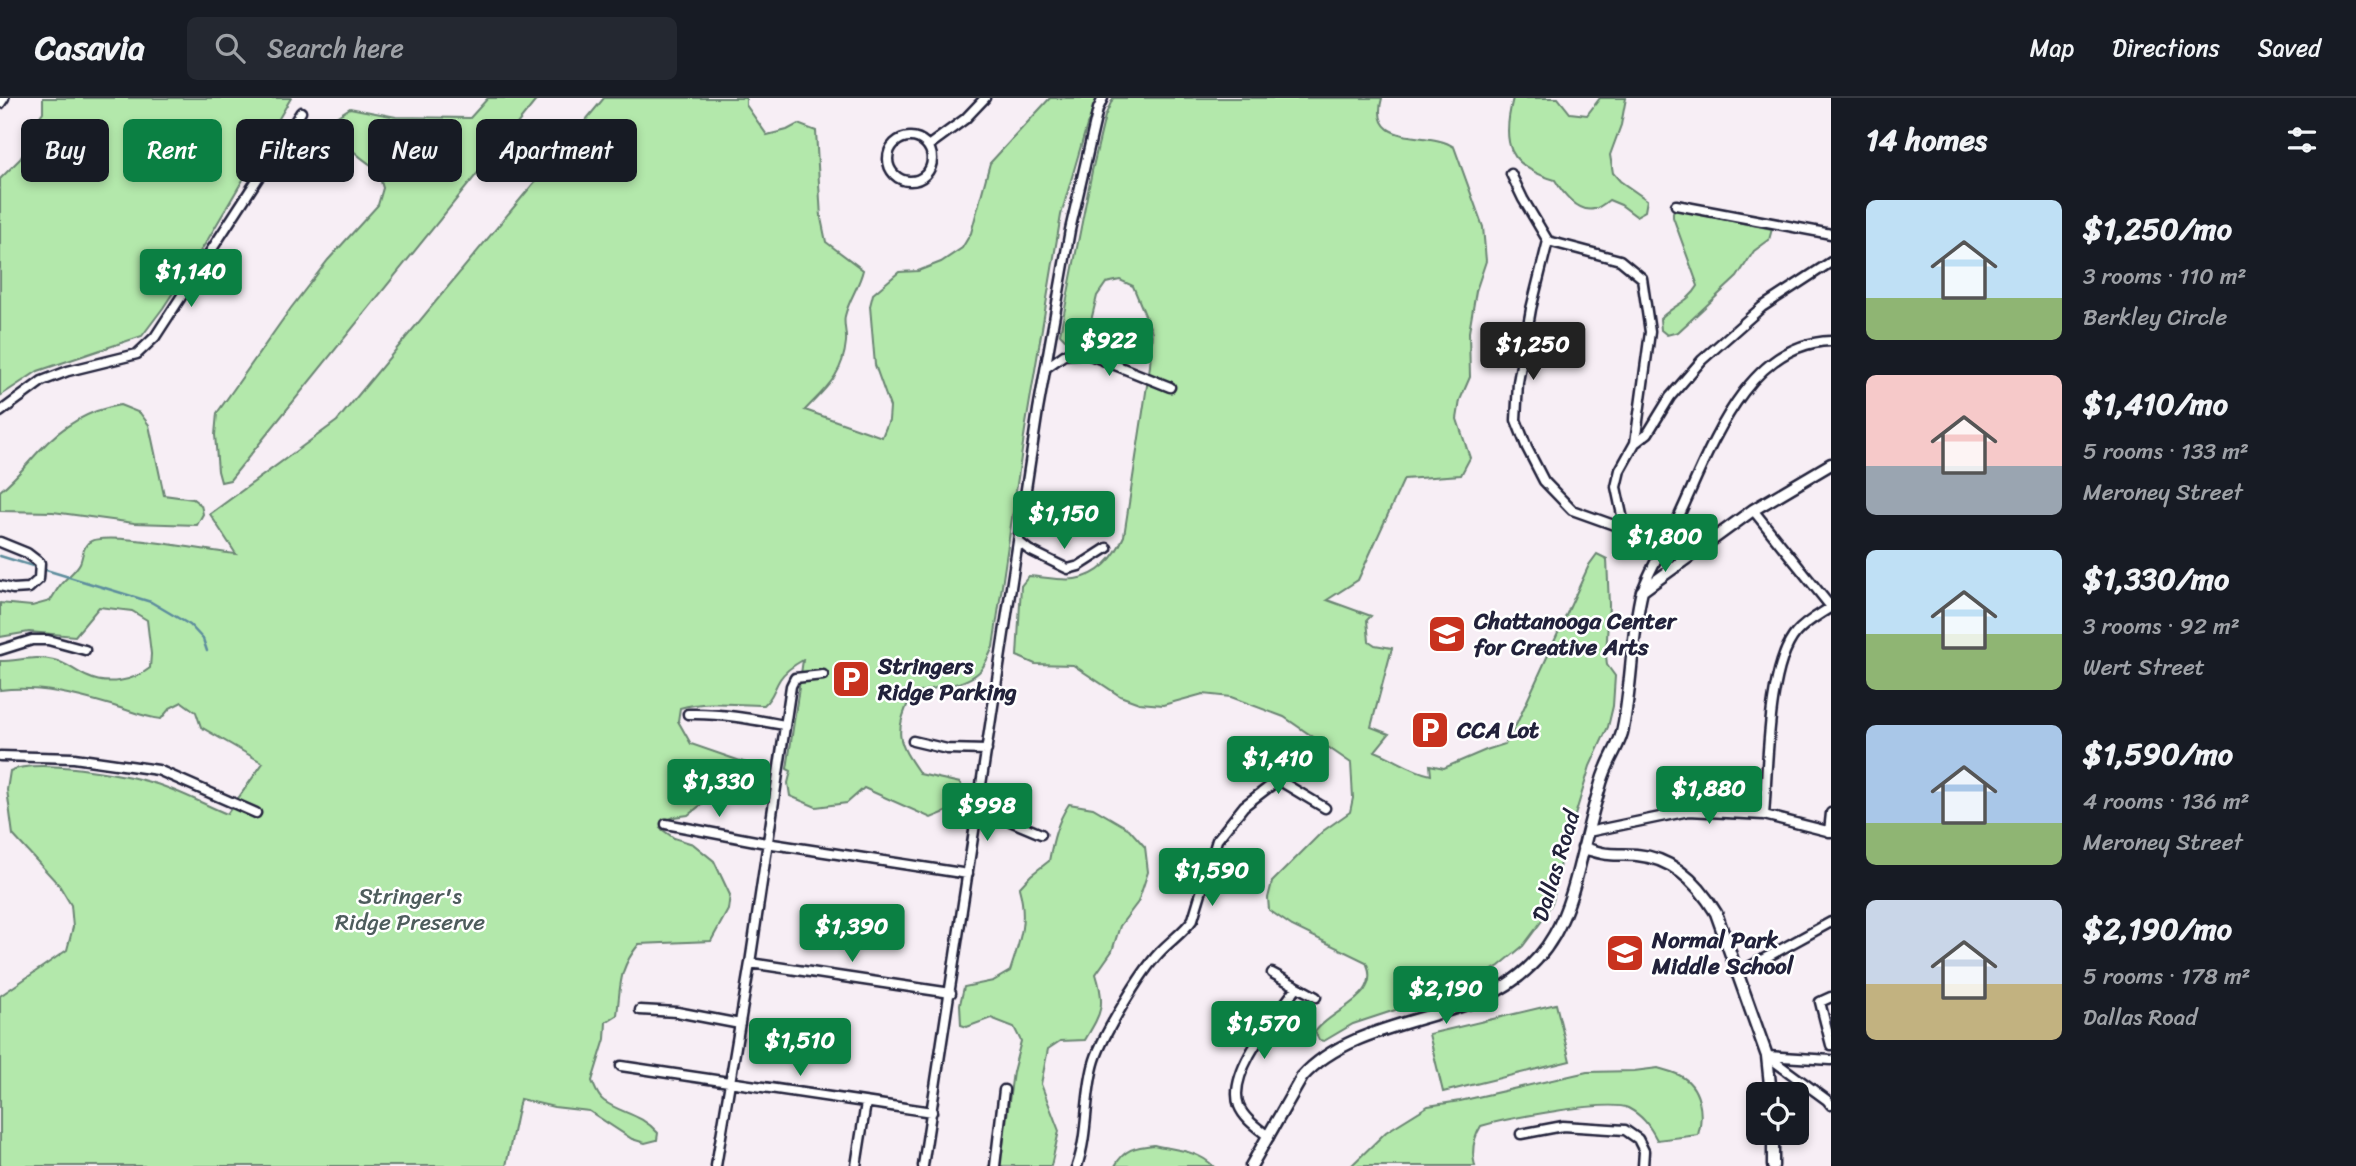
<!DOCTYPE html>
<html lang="en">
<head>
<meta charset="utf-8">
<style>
	body { margin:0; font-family:Sriracha,sans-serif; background:#242831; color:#f1f3f6; height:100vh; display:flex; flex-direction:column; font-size:26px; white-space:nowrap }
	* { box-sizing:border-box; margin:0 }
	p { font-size:23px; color:#9ea1a6 }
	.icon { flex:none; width:38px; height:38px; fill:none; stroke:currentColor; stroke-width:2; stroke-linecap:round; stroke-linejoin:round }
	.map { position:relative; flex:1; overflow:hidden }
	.drawer { display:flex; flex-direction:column; background:#171b24; width:525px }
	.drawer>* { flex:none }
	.hud { position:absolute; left:21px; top:21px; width:665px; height:63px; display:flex; gap:14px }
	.fabs { position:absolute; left:1746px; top:984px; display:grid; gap:14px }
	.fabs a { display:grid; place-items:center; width:63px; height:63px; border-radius:10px; background:#171b24; box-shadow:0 4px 10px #0003; font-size:35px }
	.price { position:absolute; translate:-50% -60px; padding:0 16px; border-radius:7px; background:#0b8043; color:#fff; font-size:23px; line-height:46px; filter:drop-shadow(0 2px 4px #0008) }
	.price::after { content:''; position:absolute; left:50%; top:42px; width:21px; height:16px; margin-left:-10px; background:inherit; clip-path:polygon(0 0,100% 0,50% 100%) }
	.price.current { background:#222; color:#fff }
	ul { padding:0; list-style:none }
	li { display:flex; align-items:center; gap:21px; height:175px; padding:0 35px }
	li span { display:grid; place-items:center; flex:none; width:196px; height:140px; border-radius:10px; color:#555 }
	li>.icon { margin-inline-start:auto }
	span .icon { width:84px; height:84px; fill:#fffc; stroke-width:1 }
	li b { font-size:30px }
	h2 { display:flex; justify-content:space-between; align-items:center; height:84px; padding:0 35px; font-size:30px }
	.chip { padding:0 24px; border-radius:10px; background:#171b24; box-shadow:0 4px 10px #0003; font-size:24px; line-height:63px }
	.chip.current { background:#0b8043; color:#fff }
	header { display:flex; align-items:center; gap:42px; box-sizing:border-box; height:98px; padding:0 35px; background:#171b24; border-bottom:2px solid #363941 }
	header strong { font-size:33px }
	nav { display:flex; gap:38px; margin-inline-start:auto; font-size:24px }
	.search { width:490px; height:63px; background:#242831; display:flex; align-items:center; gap:18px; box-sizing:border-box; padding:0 24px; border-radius:10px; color:#9ea1a6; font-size:26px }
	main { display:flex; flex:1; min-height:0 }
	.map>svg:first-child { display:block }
	.green { fill:#b3e8ab; stroke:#6a8573; stroke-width:2 }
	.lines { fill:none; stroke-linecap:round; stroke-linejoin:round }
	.stream { stroke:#5d8d9d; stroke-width:2.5 }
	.minor-casing { stroke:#22223b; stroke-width:13 }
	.tertiary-casing { stroke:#22223b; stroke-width:15 }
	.minor { stroke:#fff; stroke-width:8 }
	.tertiary { stroke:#fff; stroke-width:10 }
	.labels { text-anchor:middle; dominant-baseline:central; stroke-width:5; stroke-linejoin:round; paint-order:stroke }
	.poi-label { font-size:23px; font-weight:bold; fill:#22223b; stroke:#fff; text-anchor:start }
	.street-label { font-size:23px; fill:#22223b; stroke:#fff }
	.park-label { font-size:23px; fill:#4e5d5d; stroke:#fff }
</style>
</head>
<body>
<header>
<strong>Casavia</strong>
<div class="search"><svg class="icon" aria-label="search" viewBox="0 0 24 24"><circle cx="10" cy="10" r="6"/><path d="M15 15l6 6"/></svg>Search here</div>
<nav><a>Map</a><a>Directions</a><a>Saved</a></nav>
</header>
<main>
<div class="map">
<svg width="1831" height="1068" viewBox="0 0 1831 1068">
	<rect width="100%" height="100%" fill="#f7eef5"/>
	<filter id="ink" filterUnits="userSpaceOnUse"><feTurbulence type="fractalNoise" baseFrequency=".0143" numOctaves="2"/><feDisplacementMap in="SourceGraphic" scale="14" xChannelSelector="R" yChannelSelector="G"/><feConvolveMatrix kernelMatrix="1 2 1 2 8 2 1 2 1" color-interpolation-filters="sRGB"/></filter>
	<g filter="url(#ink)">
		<!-- green -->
		<path class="green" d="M43,0H291L207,143L163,210L142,238L38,273L0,298V81L21,60L25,51L26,37L43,14Z
			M488,0H538L230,382L221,384L218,373L215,337L217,315L291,210L328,162L378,107L383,90L377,71C357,58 340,44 333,21L350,10L396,19L470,20Z
			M604,0H746V7L767,37L787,32L798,26L816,33L821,120L826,144L863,172C859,189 849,201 845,218C843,226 847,235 846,244C843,277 826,290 805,312L882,339L889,322L890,309L875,267L870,208L873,196L899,174L918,173L941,164L962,150L971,135L990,65L1050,0H1098L1087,27L1061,117L1025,332L993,549C989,557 985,568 979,574C962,590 931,587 911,598C894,636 897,643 920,676L960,685L965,694L953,711L931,720L864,690L847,705L816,709L790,698L788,685L791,673L787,671L803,562C794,567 786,572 780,581C773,592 774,598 764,607C735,607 708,602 680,610L678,623L691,646L746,665L755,672L759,684L756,691L715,696L688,717L674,719L664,723L660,730L674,740L693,746L714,763L730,797L728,812L711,843L639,846C618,872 621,886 617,917L606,924L605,941L592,983C595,990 598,999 604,1003C622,1016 640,1015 658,1035L657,1042L645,1045L632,1041L589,1013L554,1009L520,1001L506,1068H0V898L67,852L73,829L71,807L59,787L13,737L7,692L10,673C36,660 124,676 153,685C178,692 203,706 227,716L263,665L201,629L196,614L182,604L170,610L161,621C143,619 131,613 114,608C77,597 38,587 0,592V563C19,563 35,557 54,562C67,565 76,574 88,579C107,588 134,583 150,570L151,556L147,522L132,513L99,509L75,538L29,534L0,539V505L32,508L50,503C54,497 57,491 62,485C67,479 76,473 80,465C83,459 82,451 88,445C102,431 210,454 236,456L210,416L337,323Z
			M1113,0H1382C1368,51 1428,31 1454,49L1483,129L1486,163L1476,193L1469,234L1470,279L1460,302L1457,321L1470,360L1461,377L1404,381L1358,482L1327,502L1371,518L1367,522L1369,543L1375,547L1392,550L1371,629L1389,636L1375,653C1394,660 1411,673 1431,677L1430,667L1444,670L1486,652L1505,646L1517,625L1589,467L1597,456L1607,461L1609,507L1606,557L1607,567L1615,578L1613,608L1608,629L1590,668L1573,724L1565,737L1553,803L1541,824L1523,848L1499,868L1462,890L1353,926L1324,943L1319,942L1315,934C1332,910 1383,900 1366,864L1292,828L1269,812L1268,800L1272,784L1323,733L1350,714L1353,700L1351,665L1284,619L1231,599L1203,596L1163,607L1139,605L1120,598L1073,567L1035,566L1017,558L1021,488L1029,478C1043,479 1061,483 1075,481C1099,478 1115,459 1124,438L1150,268L1152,234L1133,188L1120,182L1106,185L1097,198L1090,227L1078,243L1065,241L1060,236L1092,73L1105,18Z
			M1513,0H1558L1570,15L1587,17L1600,0H1626L1621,27L1610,57L1613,75L1620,83L1647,102L1645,113L1636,118L1621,107L1609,102C1605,105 1599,110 1594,111C1578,115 1562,94 1555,82C1508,68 1501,46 1513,0Z
			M1677,112L1772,131L1769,142L1754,153L1737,179L1690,223L1678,234L1667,237L1661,232L1660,221C1672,208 1689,204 1698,188L1673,119V114Z
			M120,307L140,315L149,327L164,397L193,401L201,407L203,416L197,427L134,425L53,414L0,413V393C15,381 26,367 39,353C61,329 89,312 120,307Z
			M1069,706L1093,710L1129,731L1145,749L1148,774L1138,804L1120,828L1112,853L1096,876C1106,908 1101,915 1085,942L1060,943L1048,951L1041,986L1059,1033L1051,1068H989L1003,1048L1013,974L1021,943L1014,929L991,920L967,929L961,927L960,906L964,889L993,883L1010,873C1020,843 1028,822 1019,790L1031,777L1049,763C1053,742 1057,724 1069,706Z
			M1556,906L1570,963L1443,994L1429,936Z
			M1658,970C1665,972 1673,974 1679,977C1701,988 1704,1016 1698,1037L1657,1042C1649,1027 1643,1018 1628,1010C1608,1001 1505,1021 1481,1028C1473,1041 1471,1053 1475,1068H1351L1386,1034L1428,1008L1460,1003L1587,974L1634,973Z
			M1154,1047C1174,1052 1198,1052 1213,1068H1115C1124,1051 1135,1049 1154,1047Z"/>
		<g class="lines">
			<!-- stream -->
			<path class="stream" d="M0,458L151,504L190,527L203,541L207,553"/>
			<defs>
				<path id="minor" d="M0,6L4,0
					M888 61a22 22 0 1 1 44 0a22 22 0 1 1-44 0Z
					M928,48L965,21L985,0
					M1511,76L1523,101L1548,143L1531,211L1518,284L1516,322L1527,350L1544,383L1572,412L1625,431L1664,448L1684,461
					M1676,107L1831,136
					M1548,143L1620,162L1642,180L1650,234L1635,345L1620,372L1616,389L1625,431
					M1047,269L1064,257L1085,255L1170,289
					M0,314L42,283L68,273L137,256L155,239L301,14
					M1635,345L1648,335L1670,299L1702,262L1762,209L1831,164
					M1753,412L1831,509
					M0,444L27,455L40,465L39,481L29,490L13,491L0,488
					M1019,444L1029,452L1068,471L1079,468L1107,450
					M1642,493C1652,466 1668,442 1680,416C1710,352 1746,245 1831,243
					M0,552L32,542H48L85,552
					M688,616C721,615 752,621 784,627
					M913,643L947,651L987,652
					M0,658L74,660L158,672L256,715
					M1245,662L1325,710
					M979,710L1041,736
					M1764,717C1768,671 1767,569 1796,535C1805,524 1819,517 1831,509
					M666,726L766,745L968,776
					M1588,734L1689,713L1764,717L1831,734
					M1829,734L1831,715
					M750,865L951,895
					M1272,875L1316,899
					M1736,876L1831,824
					M1831,899L1820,904L1831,947
					M640,912L677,914L740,926
					M1767,958L1827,1002L1831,1007
					M1767,958L1831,962
					M621,968L932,1014
					M1521,1036L1563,1028L1625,1032L1638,1041L1644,1053L1643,1068
					M1269,1039C1258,1030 1244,1021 1239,1008C1226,974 1278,916 1297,889
					M716,1068L750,865L791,588L795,580L823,577
					M856,1068L866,1005
					M923,1068L1038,312L1070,132L1098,11L1103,0
					M995,1068L1004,992
					M1077,1068C1089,1034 1084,996 1095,962C1103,937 1141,874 1159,855C1170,843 1184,834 1193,821L1217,742L1244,708L1278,682"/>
				<path id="tertiary" d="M1583,750C1592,752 1601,756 1609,756C1618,757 1628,756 1637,757C1673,760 1698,785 1716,815L1767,958L1771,996
					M1251,1068L1302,979C1345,931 1422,925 1480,901C1574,860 1571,785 1597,699C1600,689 1602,679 1607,669C1612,656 1621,644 1623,630C1632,585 1631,538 1642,493L1753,412L1831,366
					M1773,1068V1034"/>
			</defs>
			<!-- minor casing -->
			<use href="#minor" class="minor-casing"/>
			<!-- tertiary casing -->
			<use href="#tertiary" class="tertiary-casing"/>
			<!-- minor -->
			<use href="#minor" class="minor"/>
			<!-- tertiary -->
			<use href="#tertiary" class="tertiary"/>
		</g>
	</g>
	<!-- icons -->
	<defs>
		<symbol id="school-square" viewBox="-11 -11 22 22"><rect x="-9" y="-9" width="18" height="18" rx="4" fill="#c8321e" stroke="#fff"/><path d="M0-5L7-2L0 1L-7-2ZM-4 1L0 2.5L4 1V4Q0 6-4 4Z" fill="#fff"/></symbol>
		<symbol id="parking-square" viewBox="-11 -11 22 22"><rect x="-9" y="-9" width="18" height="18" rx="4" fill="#c8321e" stroke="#fff"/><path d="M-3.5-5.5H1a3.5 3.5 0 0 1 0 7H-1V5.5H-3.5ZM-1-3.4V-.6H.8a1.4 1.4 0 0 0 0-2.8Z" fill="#fff"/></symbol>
	</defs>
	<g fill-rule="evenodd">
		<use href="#school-square" x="1425" y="514" width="44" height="44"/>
		<use href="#parking-square" x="829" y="559" width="44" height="44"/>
		<use href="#parking-square" x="1408" y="610" width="44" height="44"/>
		<use href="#school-square" x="1603" y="833" width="44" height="44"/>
	</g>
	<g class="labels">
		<!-- poi labels -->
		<g class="poi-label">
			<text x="1474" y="523">Chattanooga Center<tspan x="1474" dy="26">for Creative Arts</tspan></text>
			<text x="878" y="568">Stringers<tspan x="878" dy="26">Ridge Parking</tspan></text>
			<text x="1457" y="632">CCA Lot</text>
			<text x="1652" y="842">Normal Park<tspan x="1652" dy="26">Middle School</tspan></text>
		</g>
		<!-- street labels -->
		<g class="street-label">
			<text transform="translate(1556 768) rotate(-73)">Dallas Road</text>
		</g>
		<!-- park labels -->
		<g class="park-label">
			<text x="410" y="798">Stringer's<tspan x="410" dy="26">Ridge Preserve</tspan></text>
		</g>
	</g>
</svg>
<div class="fabs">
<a><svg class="icon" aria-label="locate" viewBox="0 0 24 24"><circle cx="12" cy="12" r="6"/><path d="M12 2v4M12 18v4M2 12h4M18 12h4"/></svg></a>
</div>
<b class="price" style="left:191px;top:211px">$1,140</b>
<b class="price" style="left:1109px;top:280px">$922</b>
<b class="price current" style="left:1533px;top:284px">$1,250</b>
<b class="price" style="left:1064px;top:453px">$1,150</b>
<b class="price" style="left:1665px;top:476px">$1,800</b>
<b class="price" style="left:1278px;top:698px">$1,410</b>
<b class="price" style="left:719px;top:721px">$1,330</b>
<b class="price" style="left:1709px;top:728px">$1,880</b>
<b class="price" style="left:987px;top:745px">$998</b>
<b class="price" style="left:1212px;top:810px">$1,590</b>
<b class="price" style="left:852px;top:866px">$1,390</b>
<b class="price" style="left:1446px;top:928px">$2,190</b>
<b class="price" style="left:1264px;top:963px">$1,570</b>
<b class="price" style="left:800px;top:980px">$1,510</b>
<div class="hud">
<a class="chip">Buy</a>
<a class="chip current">Rent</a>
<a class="chip">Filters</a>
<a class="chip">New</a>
<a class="chip">Apartment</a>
</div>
</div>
<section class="drawer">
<h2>14 homes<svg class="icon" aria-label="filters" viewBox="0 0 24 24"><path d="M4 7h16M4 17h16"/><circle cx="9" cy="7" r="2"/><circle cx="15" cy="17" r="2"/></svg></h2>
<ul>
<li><span style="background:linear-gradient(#bfe0f5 70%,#8fb573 0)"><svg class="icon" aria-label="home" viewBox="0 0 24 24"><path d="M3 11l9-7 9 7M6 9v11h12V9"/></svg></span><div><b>$1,250/mo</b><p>3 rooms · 110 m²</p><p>Berkley Circle</p></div></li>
<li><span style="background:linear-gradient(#f6c9c9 65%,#9aa5b1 0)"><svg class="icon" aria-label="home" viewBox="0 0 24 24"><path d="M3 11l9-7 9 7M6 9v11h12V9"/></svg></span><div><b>$1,410/mo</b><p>5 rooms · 133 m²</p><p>Meroney Street</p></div></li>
<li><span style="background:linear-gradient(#bfe0f5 60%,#8fb573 0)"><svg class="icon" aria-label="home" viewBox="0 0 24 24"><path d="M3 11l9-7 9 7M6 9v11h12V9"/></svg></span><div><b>$1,330/mo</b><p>3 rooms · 92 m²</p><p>Wert Street</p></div></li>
<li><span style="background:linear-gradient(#a9c7e8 70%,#8fb573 0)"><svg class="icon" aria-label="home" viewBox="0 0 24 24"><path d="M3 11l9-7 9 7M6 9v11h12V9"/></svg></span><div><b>$1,590/mo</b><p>4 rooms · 136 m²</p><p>Meroney Street</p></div></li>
<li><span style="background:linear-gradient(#c9d6e8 60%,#c2b280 0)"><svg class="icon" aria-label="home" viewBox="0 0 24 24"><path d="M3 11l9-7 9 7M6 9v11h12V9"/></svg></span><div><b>$2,190/mo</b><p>5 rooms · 178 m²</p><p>Dallas Road</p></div></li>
</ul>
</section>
</main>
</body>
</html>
